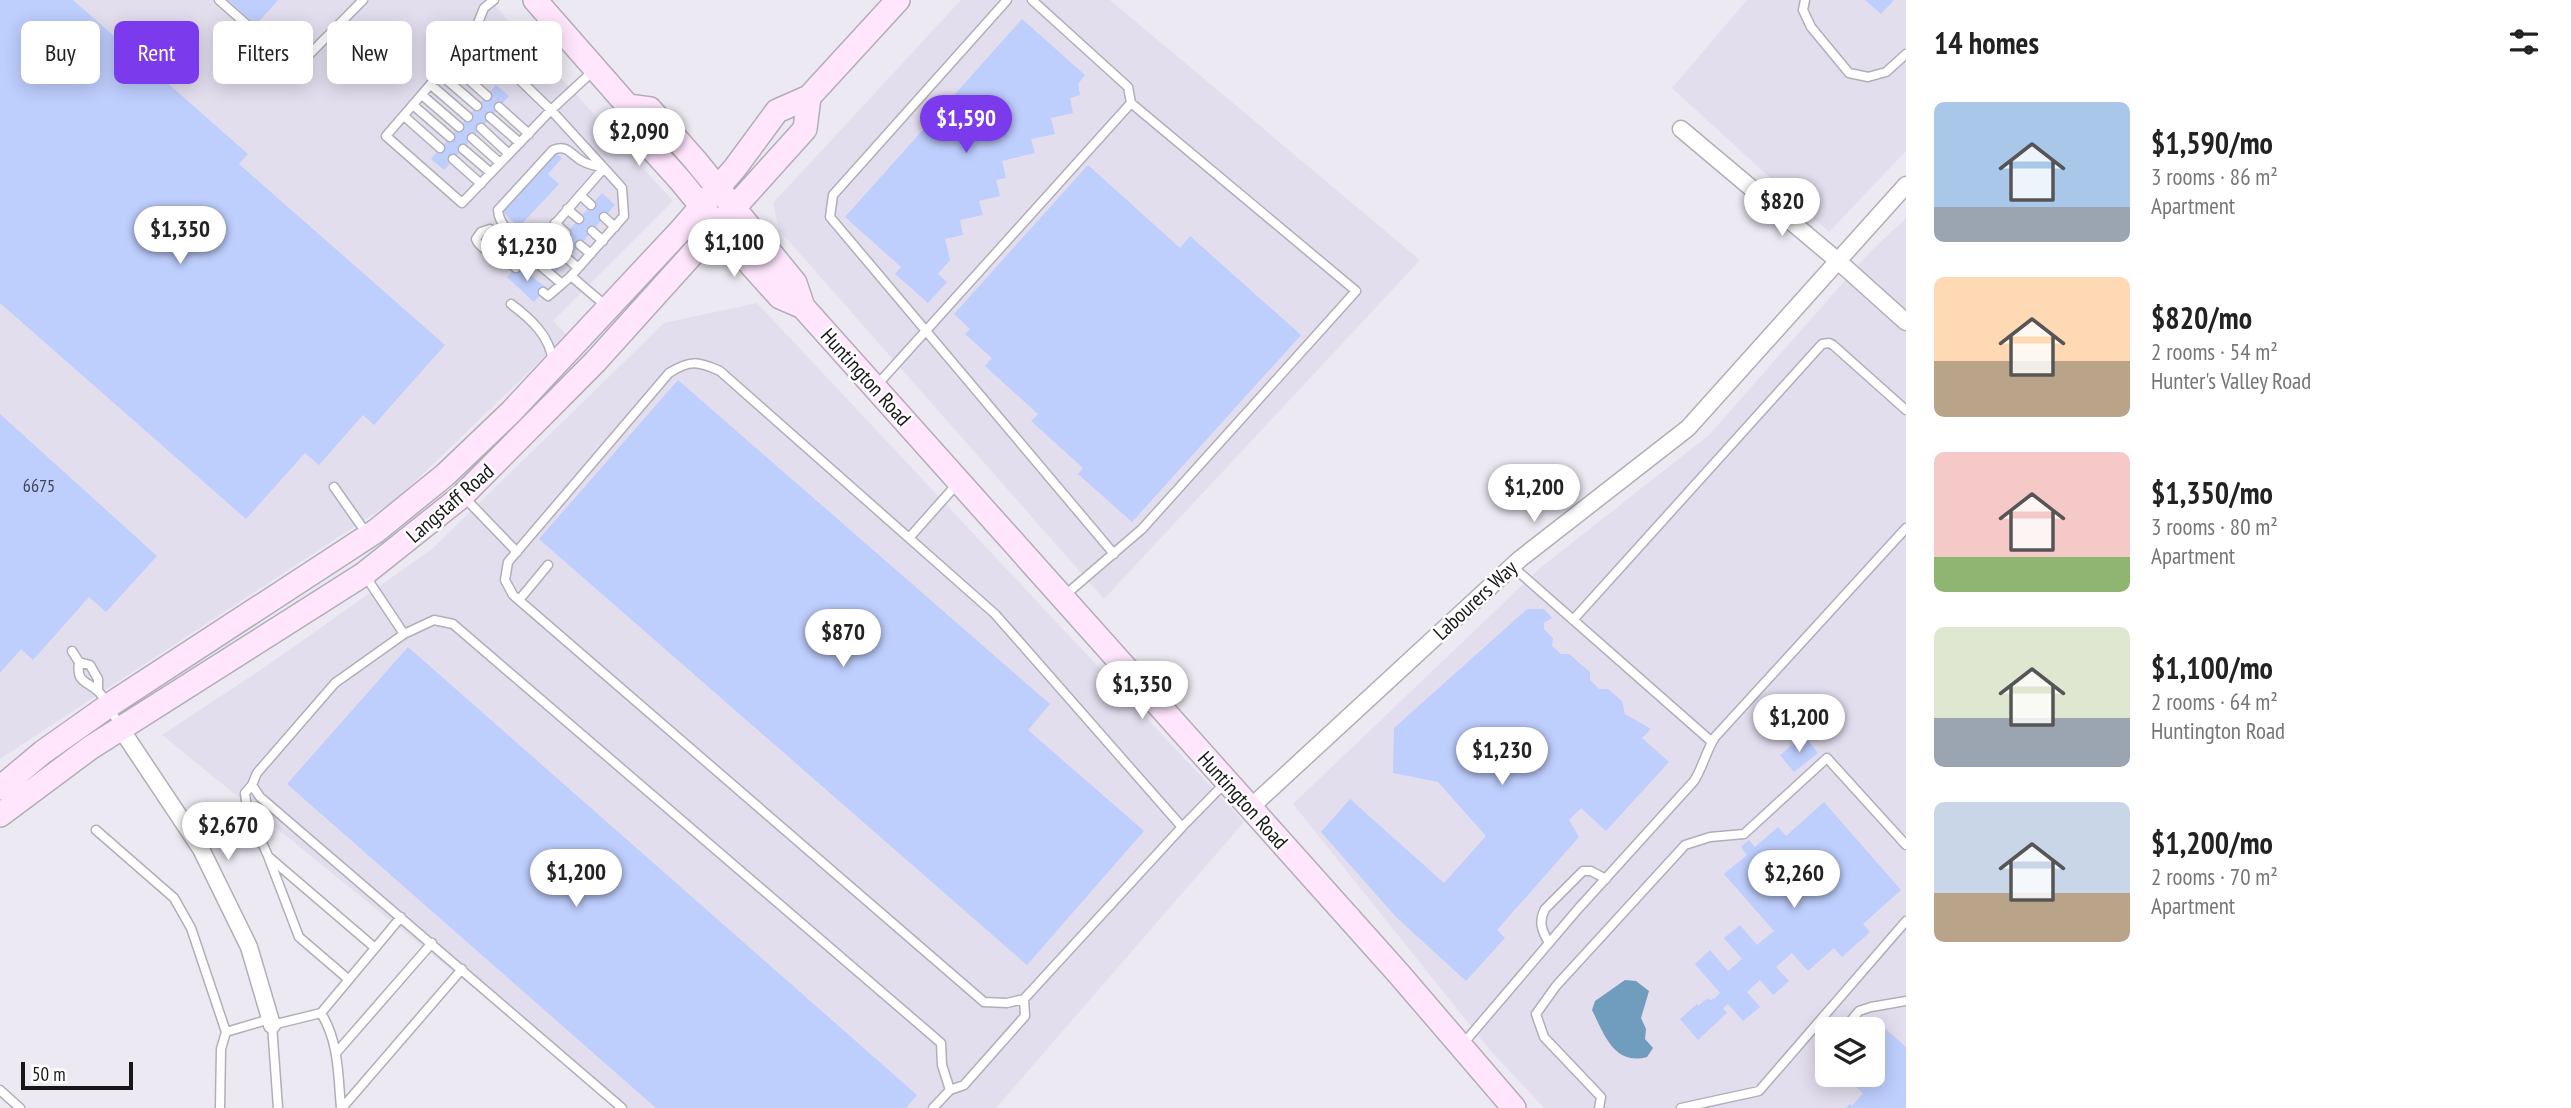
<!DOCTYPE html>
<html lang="en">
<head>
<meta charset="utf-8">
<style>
	body { margin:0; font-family:"PT Sans Narrow",sans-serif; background:#f6f6f6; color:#222; height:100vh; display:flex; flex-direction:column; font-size:26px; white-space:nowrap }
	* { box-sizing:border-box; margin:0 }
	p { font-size:23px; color:#767676 }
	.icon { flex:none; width:38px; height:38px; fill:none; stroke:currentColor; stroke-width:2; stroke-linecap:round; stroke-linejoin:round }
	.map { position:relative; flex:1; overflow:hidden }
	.drawer { display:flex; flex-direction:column; background:#fff; width:665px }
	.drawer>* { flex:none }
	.banner { position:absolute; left:21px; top:21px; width:665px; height:63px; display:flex; gap:14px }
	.tools { position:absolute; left:1815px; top:1017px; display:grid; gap:14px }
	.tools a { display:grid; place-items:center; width:70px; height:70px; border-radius:10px; background:#fff; box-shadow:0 4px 18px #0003; font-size:35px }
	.scale { position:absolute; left:21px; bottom:18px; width:112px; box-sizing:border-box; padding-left:7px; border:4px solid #171619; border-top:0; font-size:19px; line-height:24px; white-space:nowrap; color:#171619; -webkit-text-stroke:5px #fff; paint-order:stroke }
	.price { position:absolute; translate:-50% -60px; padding:0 16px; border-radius:24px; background:#fff; color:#222; font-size:23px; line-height:46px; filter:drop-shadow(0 2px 4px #0008) }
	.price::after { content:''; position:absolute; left:50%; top:42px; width:21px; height:16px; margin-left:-10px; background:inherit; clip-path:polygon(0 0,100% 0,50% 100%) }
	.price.selected { background:#7c3aed; color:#fff }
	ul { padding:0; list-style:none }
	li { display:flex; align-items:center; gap:21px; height:175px; padding:0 28px }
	li span { display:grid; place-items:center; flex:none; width:196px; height:140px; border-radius:10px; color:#555 }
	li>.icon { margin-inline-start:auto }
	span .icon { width:84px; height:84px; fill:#fffc; stroke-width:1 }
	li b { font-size:30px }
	h2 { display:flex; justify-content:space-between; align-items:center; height:84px; padding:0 28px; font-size:30px }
	.tag { padding:0 24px; border-radius:10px; background:#fff; box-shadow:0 4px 18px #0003; font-size:24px; line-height:63px }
	.tag.selected { background:#7c3aed; color:#fff }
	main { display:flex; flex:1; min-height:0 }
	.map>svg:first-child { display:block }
	.built { fill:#e3deee; fill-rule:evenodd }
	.water { fill:#709cbd }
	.building { fill:#becefd }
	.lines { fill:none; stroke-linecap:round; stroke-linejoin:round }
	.lane-casing { stroke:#b1aeb7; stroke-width:11 }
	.street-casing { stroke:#b1aeb7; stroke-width:19 }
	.secondary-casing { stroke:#b1aeb7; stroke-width:26 }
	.lane { stroke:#fff; stroke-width:8 }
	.street { stroke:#fff; stroke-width:16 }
	.secondary { stroke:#ffe6fd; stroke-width:23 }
	.labels { text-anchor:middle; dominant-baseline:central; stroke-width:5; stroke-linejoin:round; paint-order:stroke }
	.number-label { font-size:18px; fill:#414452 }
	.street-label { font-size:21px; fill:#171619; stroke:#fff }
</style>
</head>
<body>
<main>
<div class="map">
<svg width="1906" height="1108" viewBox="0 0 1906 1108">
	<rect width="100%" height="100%" fill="#ece9f2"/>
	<!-- built -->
	<path class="built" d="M0,0H490L673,201L553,321L567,335L398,498L0,759Z
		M961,0H1110L1420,260L1104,599L779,230L773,203Z
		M1747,0H1906V151L1829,232L1672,88Z
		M1906,218V1108H1544L1490,1050L1293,804L1540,568L1709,435L1870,252ZM1827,1029H1872V1074H1827Z
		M757,303L1244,822L996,1108H621L162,735L265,667L432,549L664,323Z"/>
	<!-- water -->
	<path class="water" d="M1625,980L1636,981L1649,991L1641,1018L1646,1029L1645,1039L1653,1048L1647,1057C1614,1066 1604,1034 1592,1010L1595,1001Z"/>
	<!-- building -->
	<path class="building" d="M0,0H73L248,154L239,164L445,345L374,425L363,415L319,465L305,453L246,519L0,303Z
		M228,0H278L256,25Z
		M1865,0H1894L1881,14Z
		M1022,19L1085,75L1078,84L1080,95L1070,98L1073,113L1051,118L1055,134L1031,139L1035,153L1002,161L1006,178L996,180L1000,196L979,201L983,215L960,220L963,235L945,239L950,260L938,274L947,282L928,303L895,274L901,267L845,217Z
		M496,85L509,96L444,170L431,159Z
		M555,152L562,158L548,174L559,184L519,227L502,211Z
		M1088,165L1180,248L1190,236L1301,335L1132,522L1078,474L1083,468L1031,421L1038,414L985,366L992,358L965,334L970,329L954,314Z
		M602,193L615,205L556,272L542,260Z
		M520,263L536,280L547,288L534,302L507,277Z
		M678,380L1050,704L1028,730L1144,831L1027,965L539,539Z
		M0,414L157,556L106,612L89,597L33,660L21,649L0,673Z
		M1527,609H1544L1552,618L1544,623V629L1553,638L1552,646L1561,654H1569L1590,672V680L1599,689H1608L1622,701L1625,714L1651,729L1642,738L1669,762L1606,831L1581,808L1569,820L1579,837L1497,930L1505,938L1466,981L1396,917L1321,832L1350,799L1444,883L1486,836L1438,782L1393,773L1394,728Z
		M408,647L917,1095L906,1108H656L287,784Z
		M1804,735L1818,753L1794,772L1780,755Z
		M1824,802L1901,890L1863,924L1870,932L1842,957L1834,948L1808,971L1792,953L1776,967L1789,981L1773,995L1760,980L1747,992L1760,1007L1743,1021L1728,1004L1723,1008L1727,1013L1698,1040L1680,1019L1697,1004L1698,1006L1708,998L1710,1000L1715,998L1720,993L1695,964L1710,950L1728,971L1742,959L1724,938L1740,925L1757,945L1774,931L1724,874L1747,855L1741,847L1749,840L1755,847L1778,827L1786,836Z
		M1872,1017L1906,1047V1108H1846L1850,1104L1852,1106L1863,1093L1842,1074H1872V1029H1861Z"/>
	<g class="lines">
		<defs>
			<path id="lane" d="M219,0L296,68L363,0
				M1007,0L833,195L830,217L1114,554
				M1805,0L1803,10L1811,27L1849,73L1868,77L1886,72L1906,54
				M473,35L484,8L494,0
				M449,62L487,96
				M593,71L551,110L462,203L386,136L473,35L551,110L604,168
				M440,74L477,106
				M431,85L468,117
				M422,95L459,127
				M413,105L450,137
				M499,107L529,134
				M404,116L440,148
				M490,117L520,143
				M481,128L509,154
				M472,138L500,163
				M463,149L491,173
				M453,159L481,184
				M580,195L591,205
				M567,209L579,219
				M604,217L615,227
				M555,223L566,233
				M592,231L603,241
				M543,237L554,247
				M580,245L591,254
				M532,250C518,239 499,228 498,210L553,150C568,144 571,155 582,161C588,165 598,166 604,168
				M568,259L578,268
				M516,268C504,257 482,253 476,239L481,232L490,229L518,254L528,255
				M571,276L562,284L528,255L604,168L622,188L624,216L571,276L606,306
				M543,292L548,296L562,284
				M511,304C531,319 550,336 553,362
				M877,385L1131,103L1128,87L1032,0
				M334,487L367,534
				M463,496L517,552
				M909,538L957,484
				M1512,566L1712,742
				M366,577L404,634L335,683L257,773L252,785L260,797L622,1108
				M1064,596L1142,529L1356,291L1131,103
				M519,600L548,565
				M1573,620L1822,344L1829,343L1833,345L1906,410
				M404,634L434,620L453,624L941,1043L942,1065L950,1090
				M72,651L79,662
				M98,691V679L90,665L79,662C76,684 87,680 99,692C107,701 113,715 120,726
				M252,785L245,793L247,809L268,856L299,937L348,979
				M96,830L174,898L191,928L226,1032
				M270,858L374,947
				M1549,943C1542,931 1538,922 1545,909L1583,871H1591L1606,879
				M1024,999L1007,1003L984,1002L513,595L505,580L508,562L669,373C690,360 697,361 720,371L995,614L1182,827
				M321,1013C339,1042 338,1075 341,1108
				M1844,1029L1859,1011L1871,1007L1906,1001
				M1463,1044L1578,909L1694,781C1703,767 1706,751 1715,737L1906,528
				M1826,1050L1827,1049
				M336,1053L432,943
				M0,1090L20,1108
				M220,1108L221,1049L226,1032L270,1019
				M278,1108L272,1025L321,1013L401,917
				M342,1108L462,969
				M933,1108L950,1090L964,1085L1025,1016L1024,999L1182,827L1226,782
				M1599,1108L1601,1097L1544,1037L1536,1014L1556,986L1685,845L1710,837L1744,834L1827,758L1906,845
				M1681,1108L1759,1091L1906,921"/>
			<path id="street" d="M1681,129L1838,261L1906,322
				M121,729L201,849L249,947L272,1025
				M1250,808L1520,559L1688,428L1906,185"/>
			<path id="secondary" d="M535,0L628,106L631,126L680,180L735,247L780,297L803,307
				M628,106L650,109L695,160L795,283L803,307L1399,974L1514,1108
				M0,788L43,752L108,706L376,531L445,475L511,412L681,230L735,168L777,111L809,97L898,0
				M0,815L90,748L364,574L462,496L595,362L805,129L809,97"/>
		</defs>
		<!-- lane casing -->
		<use href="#lane" class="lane-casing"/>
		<!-- street casing -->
		<use href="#street" class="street-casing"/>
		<!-- secondary casing -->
		<use href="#secondary" class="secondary-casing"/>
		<!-- lane -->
		<use href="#lane" class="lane"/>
		<!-- street -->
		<use href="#street" class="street"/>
		<!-- secondary -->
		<use href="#secondary" class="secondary"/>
	</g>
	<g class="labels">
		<!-- number labels -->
		<g class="number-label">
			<text x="39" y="485">6675</text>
		</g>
		<!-- street labels -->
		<g class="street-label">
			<text transform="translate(866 377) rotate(48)">Huntington Road</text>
			<text transform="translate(450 503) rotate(-41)">Langstaff Road</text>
			<text transform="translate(1475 600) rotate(-43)">Labourers Way</text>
			<text transform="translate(1243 800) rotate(48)">Huntington Road</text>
		</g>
	</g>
</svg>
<div class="tools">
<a><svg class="icon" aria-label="layers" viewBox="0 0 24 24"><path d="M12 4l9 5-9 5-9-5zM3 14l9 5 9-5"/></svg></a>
</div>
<div class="scale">50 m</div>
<b class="price selected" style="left:966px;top:155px">$1,590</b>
<b class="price" style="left:639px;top:168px">$2,090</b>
<b class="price" style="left:1782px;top:238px">$820</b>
<b class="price" style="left:180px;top:266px">$1,350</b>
<b class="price" style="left:734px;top:279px">$1,100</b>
<b class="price" style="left:527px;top:283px">$1,230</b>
<b class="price" style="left:1534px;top:524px">$1,200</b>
<b class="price" style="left:843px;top:669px">$870</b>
<b class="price" style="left:1142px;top:721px">$1,350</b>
<b class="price" style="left:1799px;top:754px">$1,200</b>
<b class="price" style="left:1502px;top:787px">$1,230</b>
<b class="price" style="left:228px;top:862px">$2,670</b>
<b class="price" style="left:576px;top:909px">$1,200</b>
<b class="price" style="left:1794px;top:910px">$2,260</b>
<div class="banner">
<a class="tag">Buy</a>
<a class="tag selected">Rent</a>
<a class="tag">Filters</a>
<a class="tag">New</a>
<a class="tag">Apartment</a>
</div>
</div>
<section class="drawer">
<h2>14 homes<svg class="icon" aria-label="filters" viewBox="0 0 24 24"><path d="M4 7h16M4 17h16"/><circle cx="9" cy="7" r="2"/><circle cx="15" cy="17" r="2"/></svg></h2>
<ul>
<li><span style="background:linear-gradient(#a9c7e8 75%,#9aa5b1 0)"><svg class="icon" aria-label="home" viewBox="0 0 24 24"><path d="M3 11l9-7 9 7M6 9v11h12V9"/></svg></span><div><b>$1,590/mo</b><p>3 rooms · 86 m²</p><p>Apartment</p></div></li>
<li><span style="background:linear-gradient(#ffd9b3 60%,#b9a48a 0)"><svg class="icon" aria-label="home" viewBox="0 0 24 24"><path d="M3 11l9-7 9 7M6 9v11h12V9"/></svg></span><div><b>$820/mo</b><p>2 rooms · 54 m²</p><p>Hunter's Valley Road</p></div></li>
<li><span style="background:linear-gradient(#f6c9c9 75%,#8fb573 0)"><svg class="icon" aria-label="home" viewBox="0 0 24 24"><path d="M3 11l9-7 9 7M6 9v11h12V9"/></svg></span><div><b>$1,350/mo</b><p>3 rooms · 80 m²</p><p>Apartment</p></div></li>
<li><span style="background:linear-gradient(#dfe7d0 65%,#9aa5b1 0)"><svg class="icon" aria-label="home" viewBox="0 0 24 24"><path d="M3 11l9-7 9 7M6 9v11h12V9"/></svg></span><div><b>$1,100/mo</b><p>2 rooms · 64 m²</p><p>Huntington Road</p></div></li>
<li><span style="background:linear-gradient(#c9d6e8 65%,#b9a48a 0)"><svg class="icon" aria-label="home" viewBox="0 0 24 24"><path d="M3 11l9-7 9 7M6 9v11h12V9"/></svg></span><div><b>$1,200/mo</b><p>2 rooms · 70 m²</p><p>Apartment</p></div></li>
</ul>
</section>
</main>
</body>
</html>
